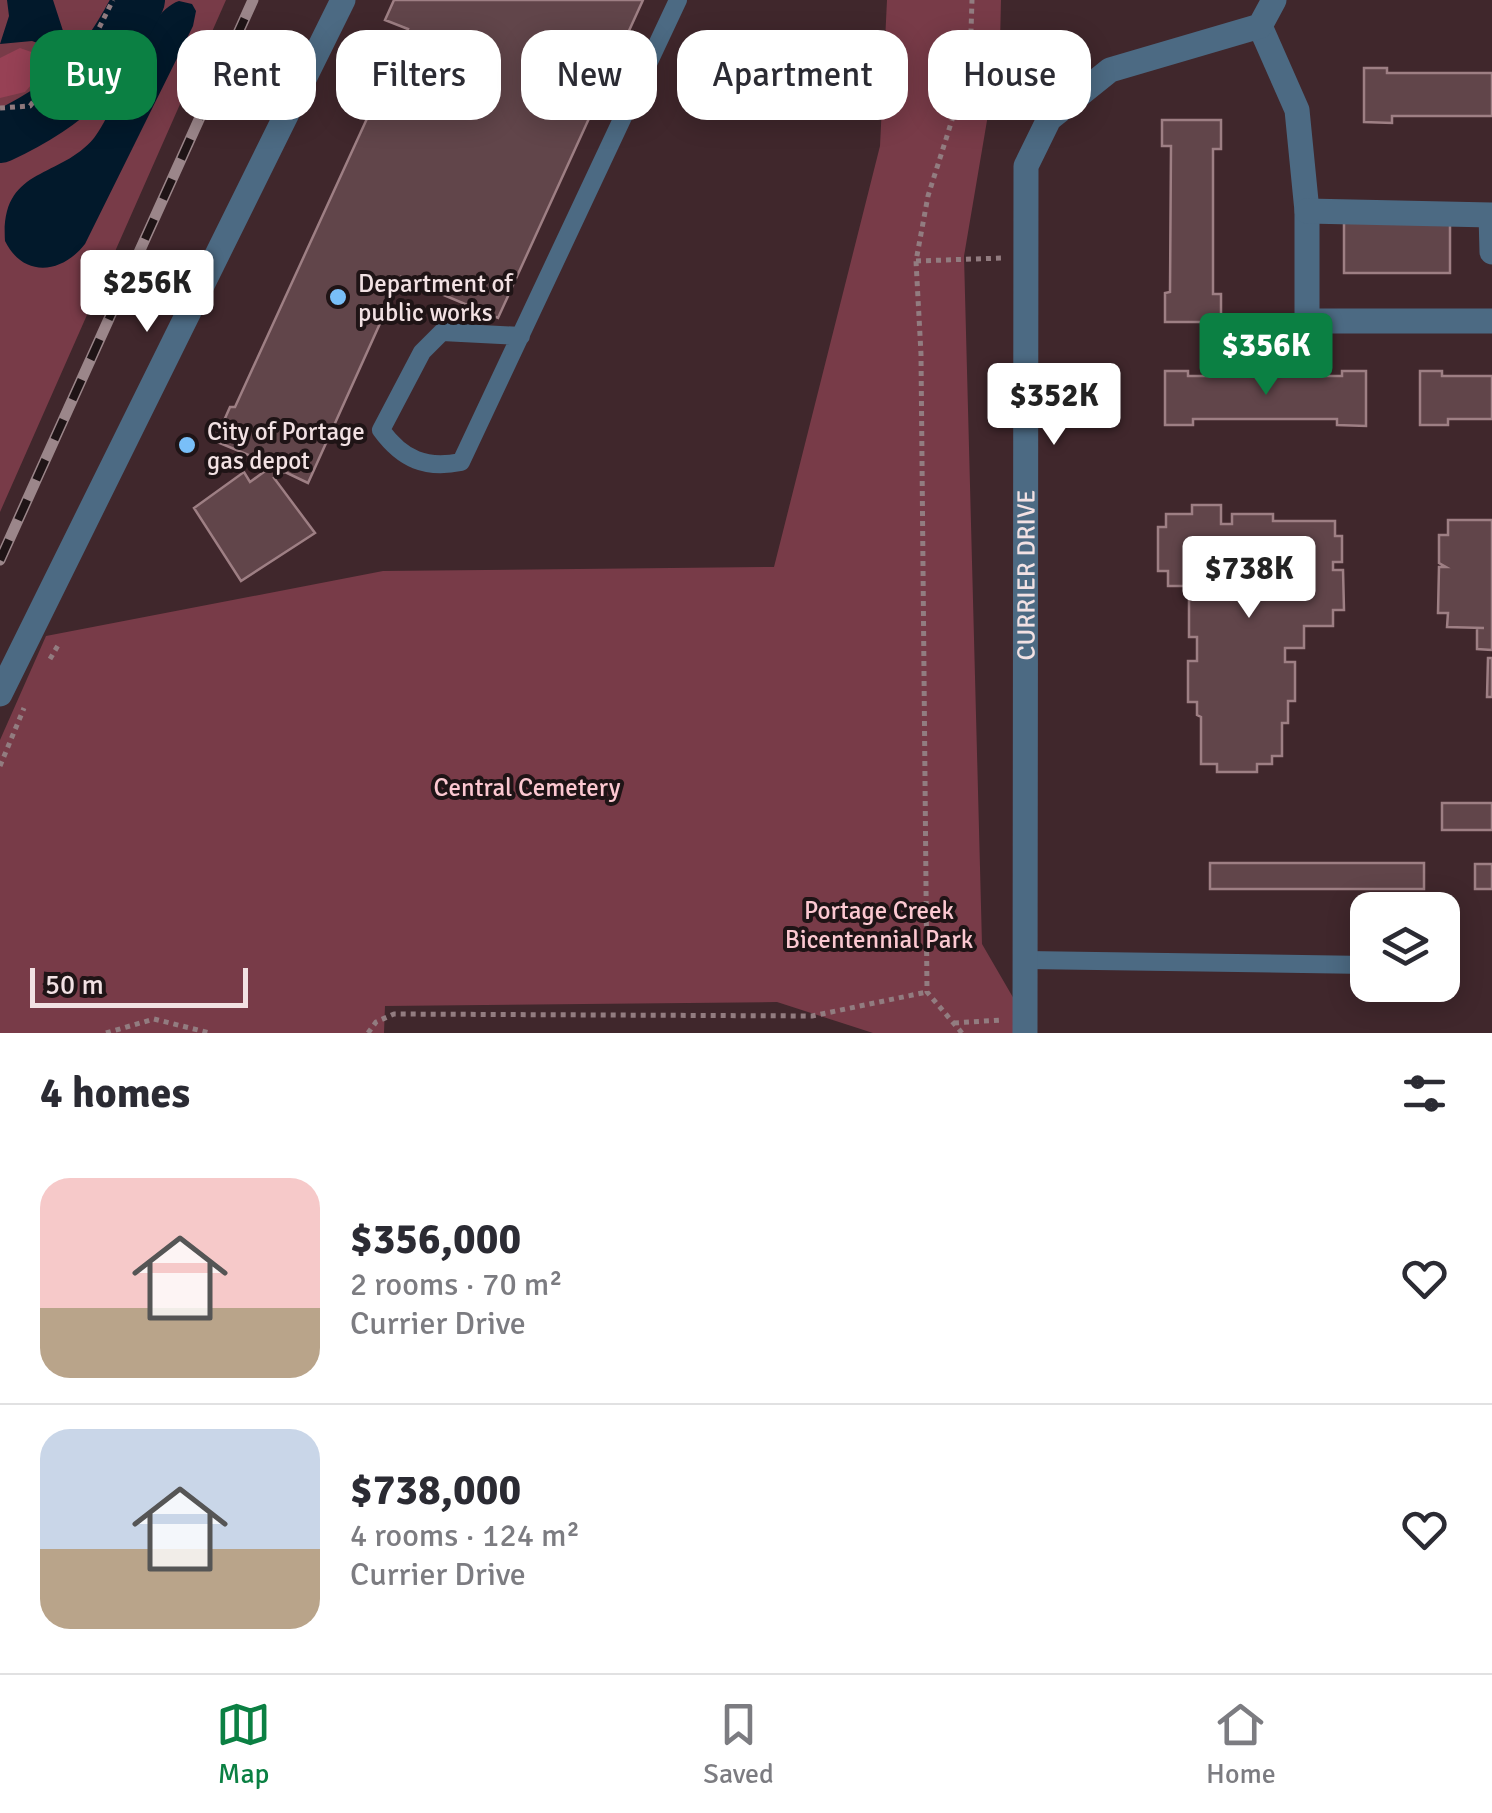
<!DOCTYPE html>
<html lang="en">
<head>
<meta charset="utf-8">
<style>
	body { margin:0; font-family:Signika,sans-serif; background:#f2f2f3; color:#2b2b33; height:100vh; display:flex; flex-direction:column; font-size:38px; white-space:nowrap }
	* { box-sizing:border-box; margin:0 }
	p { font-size:32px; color:#7c7c81 }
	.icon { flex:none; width:55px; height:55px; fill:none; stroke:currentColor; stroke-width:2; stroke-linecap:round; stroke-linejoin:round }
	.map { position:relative; height:1033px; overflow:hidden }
	.panel { display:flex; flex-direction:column; background:#fff; flex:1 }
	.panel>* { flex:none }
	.banner { position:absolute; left:30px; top:30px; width:1432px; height:90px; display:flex; gap:20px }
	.controls { position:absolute; left:1350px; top:892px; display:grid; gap:20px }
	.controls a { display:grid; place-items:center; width:110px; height:110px; border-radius:20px; background:#fff; box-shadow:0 5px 25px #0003; font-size:50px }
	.scale { position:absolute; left:30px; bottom:25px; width:218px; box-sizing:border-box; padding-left:10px; border:5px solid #f2e1e3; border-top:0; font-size:28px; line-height:35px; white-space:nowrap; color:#f2e1e3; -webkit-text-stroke:8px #1f1416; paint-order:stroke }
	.price { position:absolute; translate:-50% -85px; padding:0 22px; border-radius:10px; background:#fff; color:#222; font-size:32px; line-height:65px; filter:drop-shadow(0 2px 5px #0008) }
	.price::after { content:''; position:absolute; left:50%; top:60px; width:30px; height:22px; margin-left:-15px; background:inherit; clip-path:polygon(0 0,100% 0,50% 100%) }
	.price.current { background:#0b8043; color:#fff }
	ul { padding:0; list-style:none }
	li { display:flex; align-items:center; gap:30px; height:250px; padding:0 40px }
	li+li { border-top:2px solid #e1e1e2 }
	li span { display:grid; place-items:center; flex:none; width:280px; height:200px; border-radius:30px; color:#555 }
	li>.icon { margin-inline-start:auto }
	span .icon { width:120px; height:120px; fill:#fffc; stroke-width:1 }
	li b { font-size:42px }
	h2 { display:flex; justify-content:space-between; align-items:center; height:120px; padding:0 40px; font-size:42px }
	.pill { padding:0 35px; border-radius:30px; background:#fff; box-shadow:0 5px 25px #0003; font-size:35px; line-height:90px }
	.pill.current { background:#0b8043; color:#fff }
	.dock { display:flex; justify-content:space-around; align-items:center; height:140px; border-top:2px solid #e1e1e2; background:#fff; font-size:28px; color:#7c7c81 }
	.dock a { display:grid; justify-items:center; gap:5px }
	.dock .current { color:#0b8043 }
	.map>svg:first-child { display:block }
	.green { fill:#783b48 }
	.forest { fill:#974155 }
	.water { fill:#02192b }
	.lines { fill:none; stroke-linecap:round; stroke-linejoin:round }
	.river { stroke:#02192b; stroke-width:52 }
	.building { fill:#61454a; stroke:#9e7f84; stroke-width:2.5 }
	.path { stroke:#927c80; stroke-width:5; stroke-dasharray:5 5; stroke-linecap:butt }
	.lane { stroke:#4c6a83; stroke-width:18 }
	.street { stroke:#4c6a83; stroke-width:25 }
	.rail-casing { stroke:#9b868a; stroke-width:11 }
	.rail { stroke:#1f1416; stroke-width:8; stroke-dasharray:22; stroke-linecap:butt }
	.poi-dot { fill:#79bff8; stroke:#1f1416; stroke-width:4 }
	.labels { text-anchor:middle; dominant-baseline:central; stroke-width:8; stroke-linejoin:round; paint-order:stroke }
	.poi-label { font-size:25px; fill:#f2e1e3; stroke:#1f1416; text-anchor:start }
	.street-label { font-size:25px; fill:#f2e1e3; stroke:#1f1416 }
	.park-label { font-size:25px; fill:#fcc8d1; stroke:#1f1416 }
</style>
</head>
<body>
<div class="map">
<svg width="1492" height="1033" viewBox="0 0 1492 1033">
	<rect width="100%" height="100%" fill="#40272c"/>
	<!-- green -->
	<path class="green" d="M0,0H226L0,512Z
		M887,0H1001L1000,44L964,256L982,944L1025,1018V1033H873L777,1002L385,1006L384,1033H0V740L46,636L383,571L774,567L880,146Z"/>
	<!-- forest -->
	<path class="forest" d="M20,48L37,54L39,76L25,92L0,98V58Z"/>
	<!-- water -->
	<path class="water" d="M7,0H53L65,37L63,46L54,49L32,41L0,44L9,16Z
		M179,1L192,4L196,11L193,26L85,244C62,274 23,278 5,241C0,166 59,180 94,138C119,107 142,13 179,1Z"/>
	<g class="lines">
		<!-- river -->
		<path class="river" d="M0,137C71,104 104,70 139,0"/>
	</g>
	<!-- building -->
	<path class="building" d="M394,0H643L498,318L401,277L308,483L285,472L274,478L315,533L241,581L194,508L244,472L250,482L268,469L270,464L215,441L230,407H235L408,29L385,20Z
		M1364,68H1387V73H1492V116H1392V123L1364,122Z
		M1162,120H1221V149H1213V294H1221V322H1165V293L1170,292L1171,146H1162Z
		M1344,221H1450V273H1344Z
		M1165,371H1188V376H1342V371H1366V426L1337,425V419H1193V425H1165Z
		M1420,371H1442V376H1492V419H1448V425H1420Z
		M1192,505H1221V524H1232V514H1273V521H1335V536H1342V562H1333V570H1343L1344,610H1333V626H1304V648H1285V662H1295V701H1288V723H1282V756H1272V764H1257V772H1217V764H1201V717L1197,715V702H1188V661H1197V637H1189V596H1198V586H1168V571H1158V527H1166V514H1192Z
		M1448,520H1492V650L1477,649V628H1484L1447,627L1448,613H1438L1439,567H1446L1439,563V535H1448Z
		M1488,658H1492V697H1487Z
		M1442,803H1492V830H1442Z
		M1210,863H1424V889H1210Z
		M1475,864H1492V889H1475Z"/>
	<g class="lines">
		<!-- path -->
		<path class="path" d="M0,108L30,106L65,62L84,58L113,0
			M916,261L1003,258
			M50,659L60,642
			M0,766L24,708
			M954,1023L1001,1020
			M106,1033L154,1019L210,1033
			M368,1033L376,1022L394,1014L812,1016L927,992
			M962,1033L927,992L921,354L916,261L928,196L970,63L972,0"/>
		<!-- lane -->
		<path class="lane" d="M521,336L442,332L422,352L381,430C403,460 426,469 461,462L678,0
			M1026,960L1368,965"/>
		<!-- street -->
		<g class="street">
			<path d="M1260,26L1297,110L1307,211V321H1492"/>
			<path d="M1307,211L1491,215L1492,252"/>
			<path d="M0,694L343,0"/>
			<path id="s1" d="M1025,1033L1026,166L1049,119L1110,70L1260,26L1274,0"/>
		</g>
		<defs>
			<path id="rail" d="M0,560L253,0"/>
		</defs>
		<!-- rail casing -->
		<use href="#rail" class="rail-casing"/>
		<!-- rail -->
		<use href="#rail" class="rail"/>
	</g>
	<!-- markers -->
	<g class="poi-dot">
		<circle cx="338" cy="297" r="10"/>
		<circle cx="187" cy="445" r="10"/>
	</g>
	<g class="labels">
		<!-- poi labels -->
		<g class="poi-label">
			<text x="358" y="283">Department of<tspan x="358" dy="29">public works</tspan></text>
			<text x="207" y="431">City of Portage<tspan x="207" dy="29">gas depot</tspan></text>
		</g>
		<!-- street labels -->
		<g class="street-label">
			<text stroke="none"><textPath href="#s1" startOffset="458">CURRIER DRIVE</textPath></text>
		</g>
		<!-- park labels -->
		<g class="park-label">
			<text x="527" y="787">Central Cemetery</text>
			<text x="879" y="910">Portage Creek<tspan x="879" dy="29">Bicentennial Park</tspan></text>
		</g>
	</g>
</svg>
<div class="controls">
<a><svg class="icon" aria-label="layers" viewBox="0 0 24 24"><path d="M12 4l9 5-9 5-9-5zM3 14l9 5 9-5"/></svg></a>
</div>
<div class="scale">50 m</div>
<b class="price" style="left:147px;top:335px">$256K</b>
<b class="price current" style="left:1266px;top:398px">$356K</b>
<b class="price" style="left:1054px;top:448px">$352K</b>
<b class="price" style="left:1249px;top:621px">$738K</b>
<div class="banner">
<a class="pill current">Buy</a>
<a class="pill">Rent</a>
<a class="pill">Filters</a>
<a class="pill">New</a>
<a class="pill">Apartment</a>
<a class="pill">House</a>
</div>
</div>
<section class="panel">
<h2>4 homes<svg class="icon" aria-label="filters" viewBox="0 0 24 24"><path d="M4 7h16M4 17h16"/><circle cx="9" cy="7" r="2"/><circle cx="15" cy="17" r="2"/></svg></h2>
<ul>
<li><span style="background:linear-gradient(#f6c9c9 65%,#b9a48a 0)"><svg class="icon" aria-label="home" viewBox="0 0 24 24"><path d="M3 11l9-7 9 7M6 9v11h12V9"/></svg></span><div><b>$356,000</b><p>2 rooms · 70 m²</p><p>Currier Drive</p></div><svg class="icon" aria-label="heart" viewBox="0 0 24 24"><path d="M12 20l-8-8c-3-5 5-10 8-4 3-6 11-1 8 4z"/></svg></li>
<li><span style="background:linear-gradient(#c9d6e8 60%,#b9a48a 0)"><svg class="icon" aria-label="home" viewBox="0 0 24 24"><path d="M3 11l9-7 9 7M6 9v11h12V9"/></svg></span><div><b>$738,000</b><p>4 rooms · 124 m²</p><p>Currier Drive</p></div><svg class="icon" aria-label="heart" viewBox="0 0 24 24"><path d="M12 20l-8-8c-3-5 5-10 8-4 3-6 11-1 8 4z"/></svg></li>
</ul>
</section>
<nav class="dock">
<a class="current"><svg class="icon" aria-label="map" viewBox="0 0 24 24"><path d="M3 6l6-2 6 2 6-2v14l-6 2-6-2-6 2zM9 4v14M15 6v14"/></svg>Map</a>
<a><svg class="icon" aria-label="saved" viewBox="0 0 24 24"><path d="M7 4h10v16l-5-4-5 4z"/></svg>Saved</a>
<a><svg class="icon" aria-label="home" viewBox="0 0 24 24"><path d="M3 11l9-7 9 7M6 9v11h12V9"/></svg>Home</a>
</nav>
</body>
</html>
